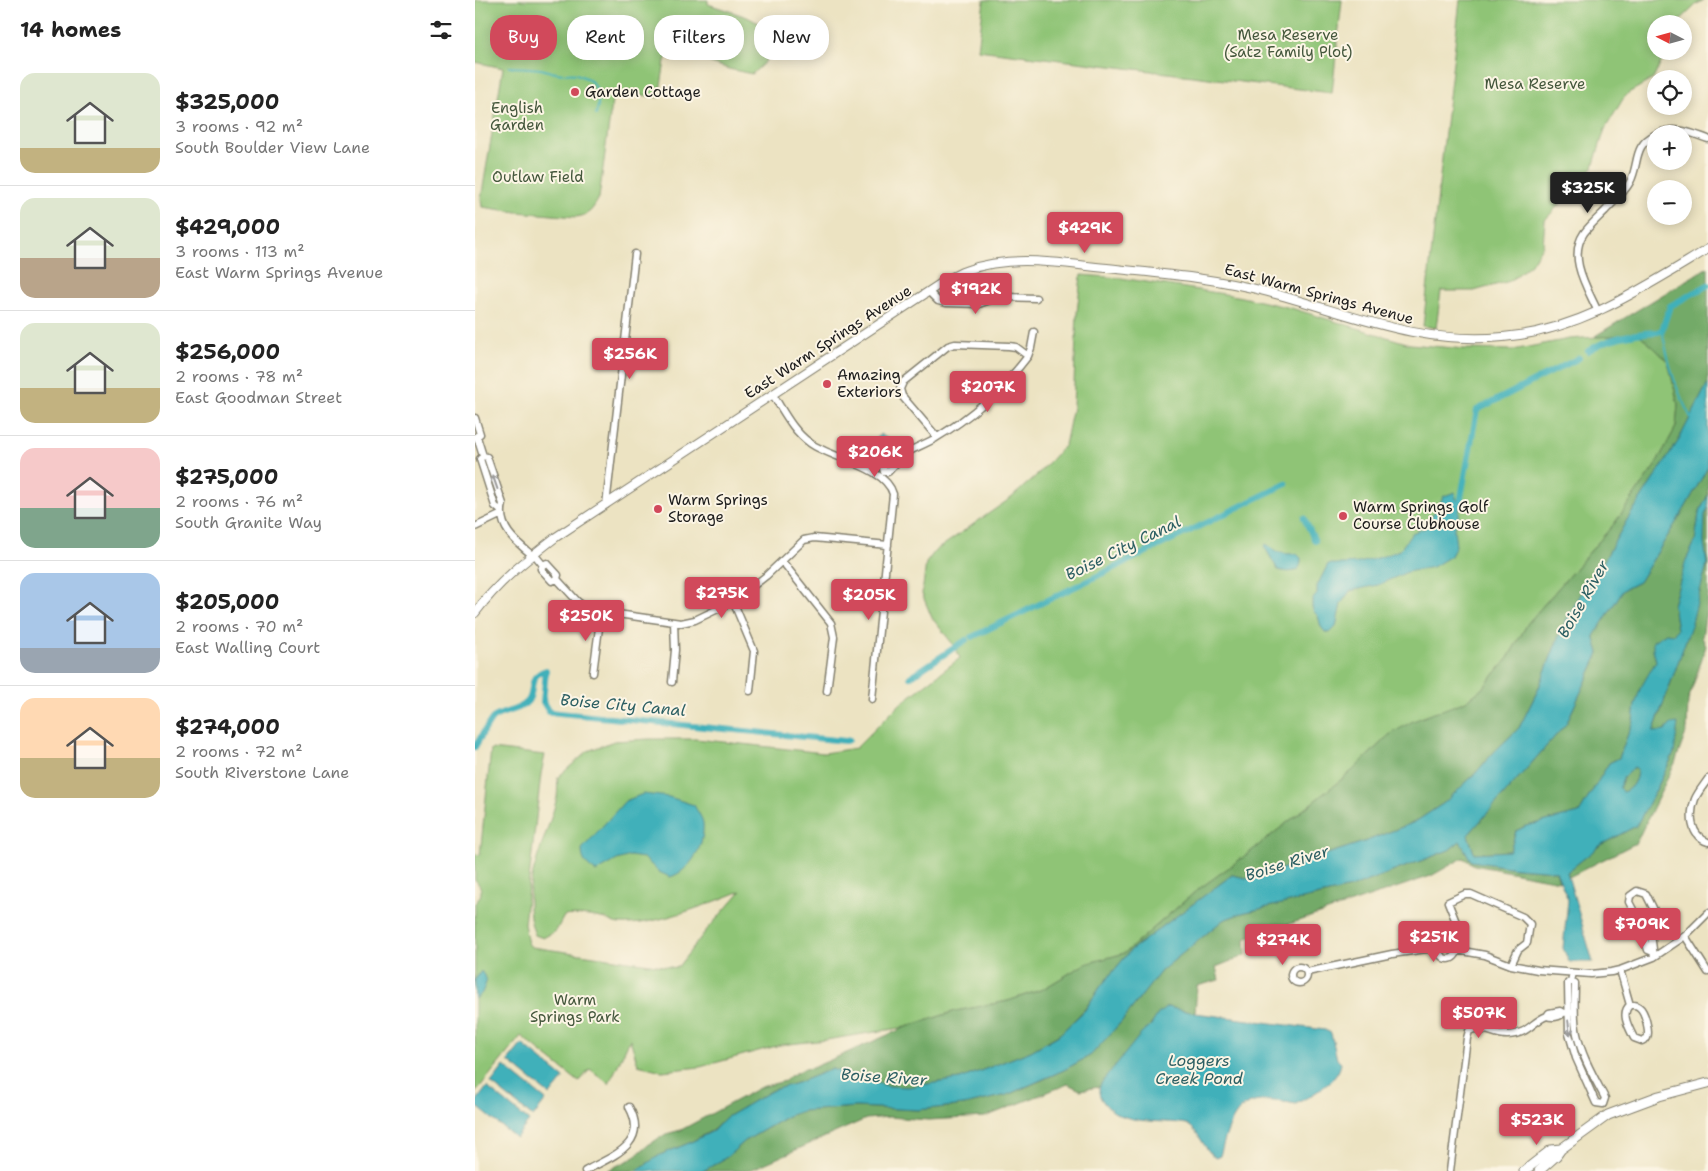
<!DOCTYPE html>
<html lang="en">
<head>
<meta charset="utf-8">
<style>
	body { margin:0; font-family:"Shantell Sans",sans-serif; background:#f6f6f6; color:#222; height:100vh; display:flex; flex-direction:column; font-size:19px; white-space:nowrap }
	* { box-sizing:border-box; margin:0 }
	p { font-size:16px; color:#767676 }
	.icon { flex:none; width:28px; height:28px; fill:none; stroke:currentColor; stroke-width:2; stroke-linecap:round; stroke-linejoin:round }
	.map { position:relative; flex:1; overflow:hidden }
	.details { display:flex; flex-direction:column; background:#fff; width:475px }
	.details>* { flex:none }
	.top-card { position:absolute; left:15px; top:15px; width:475px; height:45px; display:flex; gap:10px }
	.needle { width:32px; rotate:276deg }
	.tools { position:absolute; left:1172px; top:15px; display:grid; gap:10px }
	.tools a { display:grid; place-items:center; width:45px; height:45px; border-radius:50%; background:#fff; box-shadow:0 2px 12px #0003; font-size:25px }
	.price { position:absolute; translate:-50% -42px; padding:0 11px; border-radius:5px; background:#d1495b; color:#fff; font-size:16px; line-height:32px; filter:drop-shadow(0 1px 2px #0008) }
	.price::after { content:''; position:absolute; left:50%; top:30px; width:15px; height:11px; margin-left:-8px; background:inherit; clip-path:polygon(0 0,100% 0,50% 100%) }
	.price.current { background:#222; color:#fff }
	ul { padding:0; list-style:none }
	li { display:flex; align-items:center; gap:15px; height:125px; padding:0 20px }
	li+li { border-top:1px solid #e0e0e0 }
	li span { display:grid; place-items:center; flex:none; width:140px; height:100px; border-radius:15px; color:#555 }
	li>.icon { margin-inline-start:auto }
	span .icon { width:60px; height:60px; fill:#fffc; stroke-width:1 }
	li b { font-size:21px }
	h2 { display:flex; justify-content:space-between; align-items:center; height:60px; padding:0 20px; font-size:21px }
	.chip { padding:0 18px; border-radius:20px; background:#fff; box-shadow:0 2px 12px #0003; font-size:18px; line-height:45px }
	.chip.current { background:#d1495b; color:#fff }
	main { display:flex; flex:1; min-height:0 }
	.map>svg:first-child { display:block }
	.green { fill:#8fc476; stroke:#567049 }
	.forest { fill:#73aa67; stroke:#486342 }
	.water { fill:#40b0ba; stroke:#2e666b; fill-rule:evenodd }
	.lines { fill:none; stroke-linecap:round; stroke-linejoin:round }
	.stream { stroke:#40b0ba; stroke-width:2 }
	.canal { stroke:#40b0ba; stroke-width:6 }
	.minor-casing { stroke:#84806f; stroke-width:9 }
	.tertiary-casing { stroke:#84806f; stroke-width:10 }
	.secondary-casing { stroke:#84806f; stroke-width:11 }
	.minor { stroke:#fff; stroke-width:6 }
	.tertiary { stroke:#fff; stroke-width:8 }
	.secondary { stroke:#fff; stroke-width:9 }
	.oneway { stroke:#999 }
	.poi-dot { fill:#d1495b; stroke:#fcf5e5; stroke-width:2 }
	.labels { text-anchor:middle; dominant-baseline:central; stroke-width:4; stroke-linejoin:round; paint-order:stroke }
	.park-label { font-size:15px; fill:#44573c; stroke:#fcf5e5 }
	.poi-label { font-size:15px; fill:#1c1c1c; stroke:#fcf5e5; text-anchor:start }
	.street-label { font-size:15px; fill:#1c1c1c; stroke:#fcf5e5 }
	.water-label { font-size:16px; font-style:italic; fill:#2c5f63; stroke:#fcf5e5 }
</style>
</head>
<body>
<main>
<section class="details">
<h2>14 homes<svg class="icon" aria-label="filters" viewBox="0 0 24 24"><path d="M4 7h16M4 17h16"/><circle cx="9" cy="7" r="2"/><circle cx="15" cy="17" r="2"/></svg></h2>
<ul>
<li><span style="background:linear-gradient(#dfe7d0 75%,#c2b280 0)"><svg class="icon" aria-label="home" viewBox="0 0 24 24"><path d="M3 11l9-7 9 7M6 9v11h12V9"/></svg></span><div><b>$325,000</b><p>3 rooms · 92 m²</p><p>South Boulder View Lane</p></div></li>
<li><span style="background:linear-gradient(#dfe7d0 60%,#b9a48a 0)"><svg class="icon" aria-label="home" viewBox="0 0 24 24"><path d="M3 11l9-7 9 7M6 9v11h12V9"/></svg></span><div><b>$429,000</b><p>3 rooms · 113 m²</p><p>East Warm Springs Avenue</p></div></li>
<li><span style="background:linear-gradient(#dfe7d0 65%,#c2b280 0)"><svg class="icon" aria-label="home" viewBox="0 0 24 24"><path d="M3 11l9-7 9 7M6 9v11h12V9"/></svg></span><div><b>$256,000</b><p>2 rooms · 78 m²</p><p>East Goodman Street</p></div></li>
<li><span style="background:linear-gradient(#f6c9c9 60%,#7fa58c 0)"><svg class="icon" aria-label="home" viewBox="0 0 24 24"><path d="M3 11l9-7 9 7M6 9v11h12V9"/></svg></span><div><b>$275,000</b><p>2 rooms · 76 m²</p><p>South Granite Way</p></div></li>
<li><span style="background:linear-gradient(#a9c7e8 75%,#9aa5b1 0)"><svg class="icon" aria-label="home" viewBox="0 0 24 24"><path d="M3 11l9-7 9 7M6 9v11h12V9"/></svg></span><div><b>$205,000</b><p>2 rooms · 70 m²</p><p>East Walling Court</p></div></li>
<li><span style="background:linear-gradient(#ffd9b3 60%,#c2b280 0)"><svg class="icon" aria-label="home" viewBox="0 0 24 24"><path d="M3 11l9-7 9 7M6 9v11h12V9"/></svg></span><div><b>$274,000</b><p>2 rooms · 72 m²</p><p>South Riverstone Lane</p></div></li>
</ul>
</section>
<div class="map">
<svg width="1233" height="1171" viewBox="0 0 1233 1171">
	<rect width="100%" height="100%" fill="#fcf5e5"/>
	<filter id="ink" filterUnits="userSpaceOnUse"><feTurbulence type="fractalNoise" baseFrequency=".02" numOctaves="2"/><feDisplacementMap in="SourceGraphic" scale="10" xChannelSelector="R" yChannelSelector="G"/><feConvolveMatrix kernelMatrix="1 2 1 2 8 2 1 2 1" color-interpolation-filters="sRGB"/></filter>
	<filter id="wash" filterUnits="userSpaceOnUse"><feTurbulence type="fractalNoise" baseFrequency=".0096" numOctaves="4" result="noise"/><feDisplacementMap in="SourceGraphic" scale="20" xChannelSelector="R" yChannelSelector="G"/><feGaussianBlur stdDeviation="1.12" result="paint"/><feColorMatrix in="noise" values="0 0 0 0 0 0 0 0 0 0 0 0 0 0 0 0 0 1.4 0 .05"/><feComposite in="paint" operator="in"/></filter>
	<g filter="url(#wash)">
		<rect width="100%" height="100%" fill="#ece3c2"/>
		<!-- green -->
		<path class="green" d="M0,0H233V4L272,17L289,26L292,40L291,61L277,74L254,69L195,49L190,61L184,98L151,92L142,95L137,101L124,198C117,210 115,215 101,217L42,212L7,207L6,199L28,68L0,62Z
			M509,0H867L857,93L503,50Z
			M985,0H1229L1222,4L1201,24H1181V51H1190L1188,59L1178,79L1155,92L1148,99L1130,129L1118,167L1070,220L1068,245L1056,264L1035,281L999,291H966L961,328L948,326Z
			M606,275L646,278L762,296L816,308L935,344L989,349L1038,350L1094,339L1164,334L1193,361L1203,405L1201,427L1180,466L1139,524L1053,623L1033,658L1008,688L991,701L914,735L877,771L774,853L721,891L650,953L610,964L568,989L533,1001L481,1011L431,1027L351,1040L305,1045L225,1067L187,1071L163,1065L155,1039L134,1084L115,1069L104,1082L46,1036L0,1093V903C8,896 8,887 0,880V854L5,855L16,749L70,755L66,774L49,924L53,944L57,947L202,968L230,932L266,891C234,904 179,926 145,924C140,924 135,921 131,919C117,916 103,914 89,916L81,931L68,938L60,935C41,889 72,841 82,797C83,791 82,784 83,777L113,751L139,741L174,739H221L349,753L381,748L425,704L485,658L477,643L457,618L447,594L451,563L460,551L536,498L562,475L590,445L598,407L602,313Z"/>
		<!-- forest -->
		<path class="forest" d="M1233,267V383L1202,443L1152,520L1127,564L1104,597L1087,628L1063,690L1044,728L1020,751L998,776L969,803L940,822L889,842L776,879L757,875L656,950L626,986L610,1009L585,1034L556,1051L485,1079L433,1087L414,1086L397,1082L357,1069L322,1083L298,1090L250,1118L238,1130L214,1143L185,1155L161,1171H131L158,1158L173,1145L191,1134L206,1130L286,1087L310,1081L315,1076L329,1069L337,1068L431,1027L481,1011L533,1001L568,989L610,964L650,953L721,891L774,853L877,771L914,735L938,721L991,701L1008,688L1033,658L1053,623L1139,524L1180,466L1201,427L1203,405L1193,361L1164,334L1123,337L1120,336Z
			M1233,467V495L1224,513L1220,542L1211,560L1198,605L1202,629L1199,634L1178,649L1181,661L1160,705L1158,721L1144,758L1134,763L1104,813L1051,826L1041,831L1035,851L999,853L993,835L1091,724L1124,653L1119,636L1148,590L1164,582L1210,508Z
			M1233,508V597L1227,637L1231,646L1213,701L1212,730L1200,763L1161,843L1094,877L1092,872L1127,844L1161,826L1179,794L1199,753L1196,724L1190,731L1178,733L1216,626L1232,564L1229,542L1230,515Z
			M1159,767L1162,769C1162,779 1158,788 1148,792L1144,789L1149,776Z
			M985,841L996,861L1041,868L1081,871L1084,881L999,865L988,858L956,876L770,939L771,955L741,967L744,980L722,986L720,1013L692,1007C683,1014 681,1019 674,1027C656,1046 640,1067 624,1087L605,1090L593,1084L510,1117L453,1120L414,1117L391,1119L273,1171H228L252,1157L270,1141L313,1116L327,1111L381,1107L443,1110L489,1105L532,1095L567,1080L589,1070L616,1055L647,1021L686,971L748,920L767,913L875,888L974,850Z"/>
		<!-- water -->
		<path class="water" d="M1233,383V467L1210,508L1164,582L1148,590L1119,636L1124,653L1091,724L993,835L999,853L1035,851L1041,831L1051,826L1104,813L1134,763L1144,758L1158,721L1160,705L1165,689L1181,661L1178,649V641L1191,633L1199,634L1202,629L1198,605L1211,560L1220,542L1224,513L1233,495V508L1230,515L1229,542L1232,564L1216,626L1178,732L1190,731L1196,724L1203,723L1199,753L1179,794L1161,826L1127,844L1092,872L1118,962H1094L1088,948L1093,900L1081,871L1041,868L996,861L985,841L974,850L875,888L767,913L748,920L686,971L647,1021L616,1055L589,1070L532,1095L489,1105L443,1110L381,1107L327,1111L313,1116L270,1141L252,1157L228,1171H161L185,1155L214,1143L238,1131L250,1118L298,1090L322,1083L357,1069L397,1082L414,1086L433,1087L485,1079L556,1051L584,1035L610,1010L626,986L656,950L757,875L776,879L889,842L940,822L969,803L998,776L1020,751L1044,728L1063,690L1087,628L1104,597L1127,564L1152,520L1202,443ZM1159,767L1162,769C1162,779 1158,788 1148,792L1144,788L1149,776Z
			M405,434L424,446L412,453L405,463L398,464L389,459Z
			M980,492L981,498L985,503L984,515L979,529L981,546L976,556L958,567L932,572L903,585L875,591L866,604L861,627L855,633L850,632L846,627L843,616L839,612L837,607V600L842,594V586L853,564H868L884,563L906,557L925,550L937,533L950,528L969,496Z
			M791,544C805,553 804,554 822,554L826,558C827,574 814,573 803,570L789,546Z
			M168,794L194,797L219,805C222,811 227,817 228,823C230,845 216,871 195,877L184,872L169,858L155,856L142,860L121,872C111,865 107,861 107,849L150,801Z
			M6,971L12,980L7,993L0,999V980Z
			M692,1007L720,1013L850,1030L856,1033L862,1059L866,1063C864,1082 836,1095 821,1104C767,1094 759,1105 745,1156L741,1158C728,1149 726,1133 712,1124C685,1119 644,1127 627,1100C623,1094 623,1088 627,1082L665,1035L676,1025L683,1014Z
			M47,1044L89,1078L75,1095L33,1061Z
			M29,1066L71,1100L58,1117L16,1083Z
			M12,1087L54,1121L41,1138L0,1105V1103Z"/>
		<g class="lines">
			<!-- stream -->
			<path class="stream" d="M34,67C45,67 55,68 66,69C71,70 75,72 81,73C88,75 97,72 104,75C125,82 126,97 121,115
				M1187,330C1194,365 1199,386 1216,418"/>
			<!-- canal -->
			<path class="canal" d="M1113,351C1134,337 1158,333 1183,332L1187,330L1195,306L1233,285
				M981,508L985,503L1002,410L1104,358
				M829,518L840,541
				M497,637L811,484
				M435,677L491,640
				M0,747C3,742 15,720 18,718C29,710 44,712 53,701C61,690 51,677 71,670L68,702L74,712L371,741L374,740"/>
		</g>
	</g>
	<g filter="url(#ink)">
		<g class="lines">
			<defs>
				<path id="minor" d="M1182,134C1200,125 1216,133 1233,139
					M454,292L463,301L471,303L504,304L518,299L530,297L561,298
					M1123,312C1113,289 1092,258 1109,233C1115,225 1123,218 1130,211C1138,202 1149,193 1155,182C1165,163 1157,146 1181,134
					M298,395C309,412 318,431 335,443C357,459 410,466 418,494L397,699
					M0,418L5,434L0,437
					M2,437L8,456L12,457L28,504C22,527 41,542 57,555
					M462,437L427,396L425,389L428,382L473,346L480,344L534,346L541,347L553,356
					M8,456L5,459L20,506L26,511
					M423,457V461L413,472H409L408,468L418,456L423,457C435,450 448,445 461,438C496,417 528,389 553,356L556,348L559,332
					M131,505L160,254
					M0,527L27,514
					M59,554L68,565L72,563L83,575L82,579L77,581L66,569L68,565
					M307,561L356,623L359,637L352,691
					M82,579L103,602L114,610L206,623L220,620L245,608L269,593L291,576L329,540L339,538L413,545
					M258,601L279,651L275,691
					M118,673L126,613
					M197,682L200,650L199,622
					M1233,779C1229,785 1223,792 1220,799C1214,815 1215,836 1233,842
					M1162,891L1171,894L1182,916L1181,926L1176,929L1167,927L1154,902L1155,896Z
					M1210,936L1233,972
					M964 950a9 9 0 1 1 18 0a9 9 0 1 1-18 0Z
					M977,942L983,927L973,902L990,894H996L1048,917L1055,924L1052,943L1043,950L1036,965
					M982,950L1010,955L1036,965L1063,970L1116,974L1136,972L1145,970L1179,957L1210,936L1233,913
					M1178,952L1173,950L1169,937L1173,930L1176,934L1179,957
					M816 975a8 8 0 1 1 16 0a8 8 0 1 1-16 0Z
					M1145,970L1155,1005
					M832,972L917,954L958,948H964
					M1096,981L1100,983C1100,1000 1098,1017 1102,1034C1107,1057 1119,1077 1130,1098L1128,1104L1121,1103L1101,1058L1094,1034L1093,983L1096,981L1098,973
					M1155,1005C1159,1005 1161,1004 1164,1007C1170,1011 1175,1032 1172,1038L1167,1041L1159,1038C1154,1028 1145,1013 1155,1005Z
					M1088,1013C1085,1017 1077,1018 1072,1016L1074,1013L1085,1011L1088,1013L1095,1012
					M110,1171C137,1156 175,1144 154,1107
					M975,1171L992,1038L994,1031C1007,1024 1020,1036 1033,1035C1054,1034 1056,1022 1072,1016"/>
				<path id="tertiary" d="M0,613C23,582 51,560 81,537L465,284C473,280 481,274 490,271C533,255 577,262 621,267C679,273 737,277 793,292C874,313 941,345 1028,337C1105,331 1168,288 1233,249"/>
				<path id="secondary" d="M1049,1171L1076,1150L1086,1149
					M1064,1171L1081,1156L1086,1149L1133,1115L1184,1096L1233,1083"/>
			</defs>
			<!-- minor casing -->
			<use href="#minor" class="minor-casing"/>
			<!-- tertiary casing -->
			<use href="#tertiary" class="tertiary-casing"/>
			<!-- secondary casing -->
			<use href="#secondary" class="secondary-casing"/>
			<!-- minor -->
			<use href="#minor" class="minor"/>
			<!-- tertiary -->
			<use href="#tertiary" class="tertiary"/>
			<!-- secondary -->
			<use href="#secondary" class="secondary"/>
		</g>
		<!-- one-way arrows -->
		<defs><path id="oneway-shaft" d="M-6 0H5M1.5-3L5.5 0L1.5 3" fill="none" stroke-width="1.6" stroke-linecap="round" stroke-linejoin="round" transform="scale(1.25)"/></defs>
		<g class="oneway">
			<use href="#oneway-shaft" transform="translate(20 482) rotate(-109)"/>
			<use href="#oneway-shaft" transform="translate(1094 1028) rotate(84)"/>
		</g>
	</g>
	<!-- markers -->
	<g class="poi-dot">
		<circle cx="100" cy="92" r="5"/>
		<circle cx="352" cy="384" r="5"/>
		<circle cx="183" cy="509" r="5"/>
		<circle cx="868" cy="516" r="5"/>
	</g>
	<g class="labels">
		<!-- park labels -->
		<g class="park-label">
			<text x="813" y="35">Mesa Reserve<tspan x="813" dy="17">(Satz Family Plot)</tspan></text>
			<text x="1060" y="84">Mesa Reserve</text>
			<text x="42" y="108">English<tspan x="42" dy="17">Garden</tspan></text>
			<text x="63" y="177">Outlaw Field</text>
			<text x="100" y="1000">Warm<tspan x="100" dy="17">Springs Park</tspan></text>
		</g>
		<!-- poi labels -->
		<g class="poi-label">
			<text x="110" y="92">Garden Cottage</text>
			<text x="362" y="375">Amazing<tspan x="362" dy="17">Exteriors</tspan></text>
			<text x="193" y="500">Warm Springs<tspan x="193" dy="17">Storage</tspan></text>
			<text x="878" y="507">Warm Springs Golf<tspan x="878" dy="17">Course Clubhouse</tspan></text>
		</g>
		<!-- street labels -->
		<g class="street-label">
			<text transform="translate(844 294) rotate(15)">East Warm Springs Avenue</text>
			<text transform="translate(353 342) rotate(-33)">East Warm Springs Avenue</text>
		</g>
		<!-- water labels -->
		<g class="water-label">
			<text transform="translate(648 548) rotate(-26)">Boise City Canal</text>
			<text transform="translate(1108 599) rotate(-60)">Boise River</text>
			<text transform="translate(148 705) rotate(5)">Boise City Canal</text>
			<text transform="translate(812 863) rotate(-17)">Boise River</text>
			<text x="724" y="1060">Loggers<tspan x="724" dy="18">Creek Pond</tspan></text>
			<text transform="translate(409 1077) rotate(4)">Boise River</text>
		</g>
	</g>
</svg>
<div class="tools">
<a><svg class="needle" viewBox="-14 -14 28 28"><path d="M0-13l5 13h-10z" fill="#e53935"/><path d="M0 13l5-13h-10z" fill="#767676"/></svg></a>
<a><svg class="icon" aria-label="locate" viewBox="0 0 24 24"><circle cx="12" cy="12" r="6"/><path d="M12 2v4M12 18v4M2 12h4M18 12h4"/></svg></a>
<a>+</a>
<a>−</a>
</div>
<b class="price current" style="left:1113px;top:214px">$325K</b>
<b class="price" style="left:610px;top:254px">$429K</b>
<b class="price" style="left:501px;top:315px">$192K</b>
<b class="price" style="left:155px;top:380px">$256K</b>
<b class="price" style="left:513px;top:413px">$207K</b>
<b class="price" style="left:400px;top:478px">$206K</b>
<b class="price" style="left:247px;top:619px">$275K</b>
<b class="price" style="left:394px;top:621px">$205K</b>
<b class="price" style="left:111px;top:642px">$250K</b>
<b class="price" style="left:1167px;top:950px">$709K</b>
<b class="price" style="left:959px;top:963px">$251K</b>
<b class="price" style="left:808px;top:966px">$274K</b>
<b class="price" style="left:1004px;top:1039px">$507K</b>
<b class="price" style="left:1062px;top:1146px">$523K</b>
<div class="top-card">
<a class="chip current">Buy</a>
<a class="chip">Rent</a>
<a class="chip">Filters</a>
<a class="chip">New</a>
</div>
</div>
</main>
</body>
</html>
